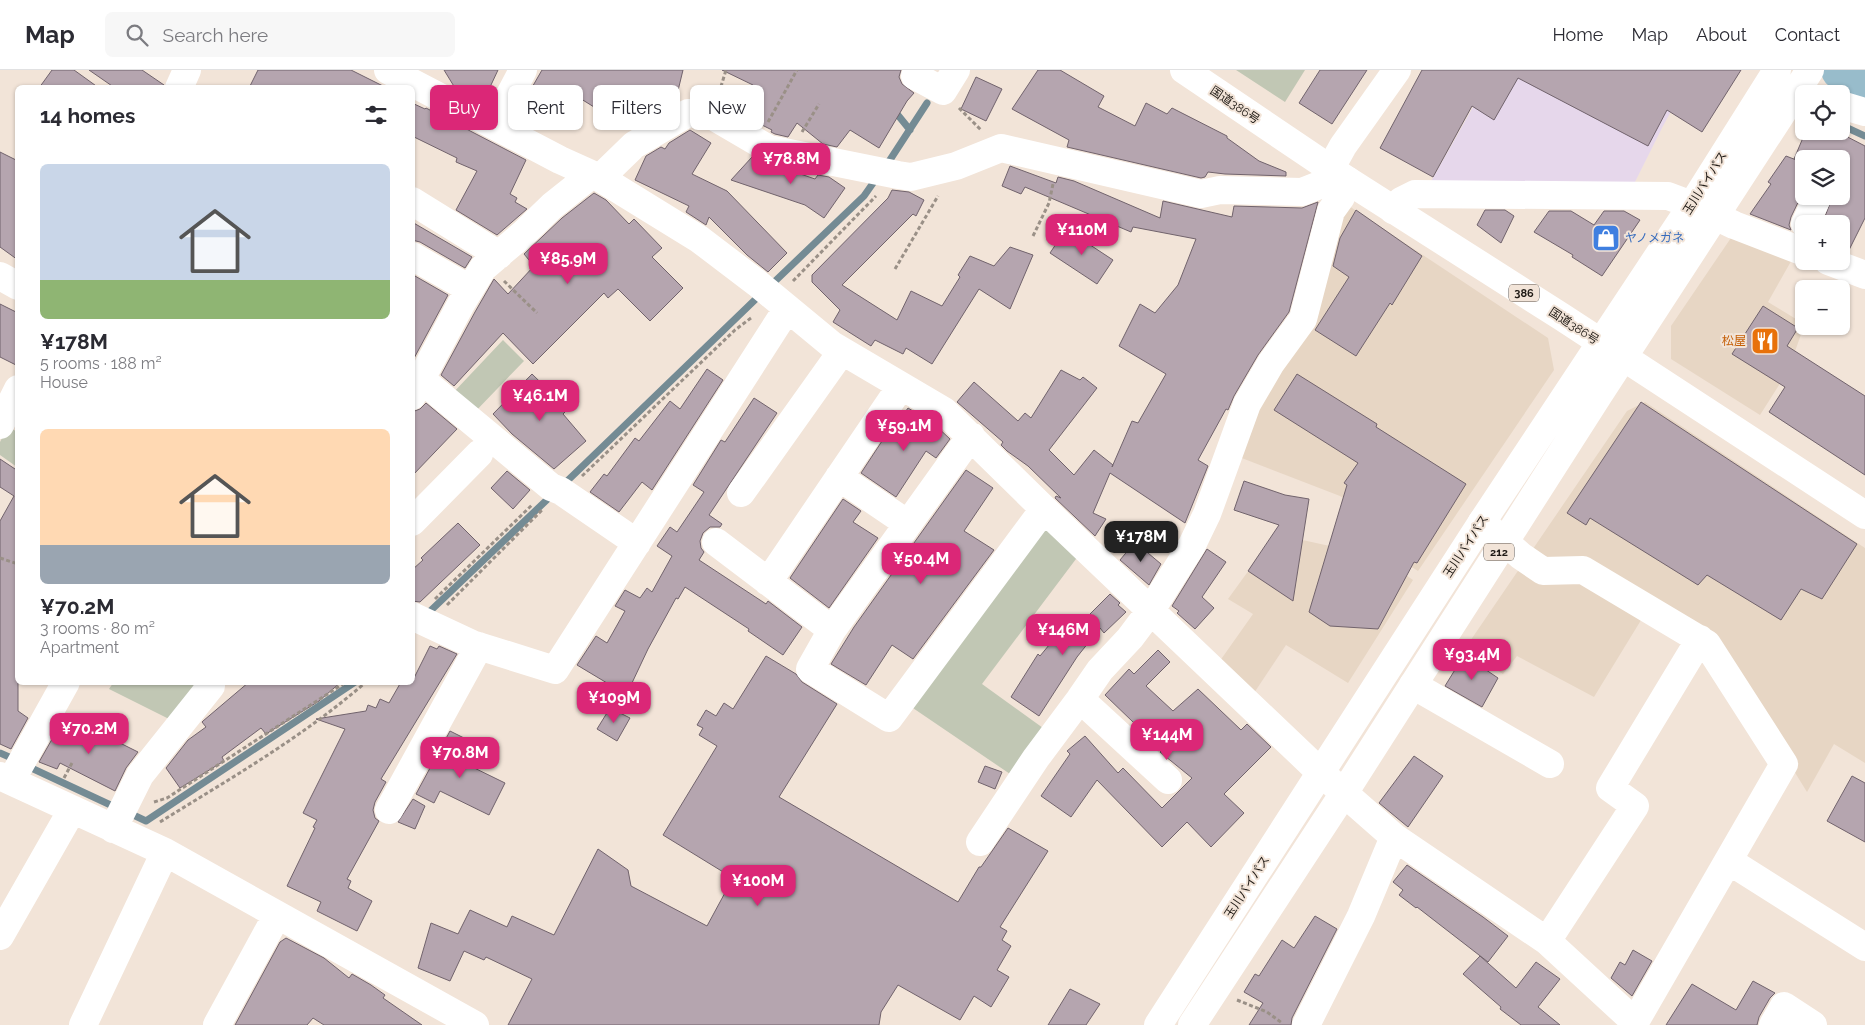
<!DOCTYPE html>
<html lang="en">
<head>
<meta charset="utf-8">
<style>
	body { margin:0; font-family:Raleway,"Noto Sans JP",sans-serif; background:#f7f7f7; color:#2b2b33; height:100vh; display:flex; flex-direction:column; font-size:19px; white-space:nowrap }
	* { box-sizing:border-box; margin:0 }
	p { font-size:16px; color:#7c7c81 }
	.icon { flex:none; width:28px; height:28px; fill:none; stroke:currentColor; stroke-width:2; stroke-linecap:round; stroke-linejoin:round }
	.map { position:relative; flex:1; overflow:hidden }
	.drawer { position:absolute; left:15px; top:15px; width:400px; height:600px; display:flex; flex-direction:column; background:#fff; border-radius:8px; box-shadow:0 1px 4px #0004 }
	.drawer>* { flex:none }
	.banner { position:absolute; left:430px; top:15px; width:475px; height:45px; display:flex; gap:10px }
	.fabs { position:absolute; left:1795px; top:15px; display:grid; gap:10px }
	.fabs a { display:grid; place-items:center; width:55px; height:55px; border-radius:8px; background:#fff; box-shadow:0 1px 4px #0004; font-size:25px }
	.price { position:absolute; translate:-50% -42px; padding:0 11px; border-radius:10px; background:#db2777; color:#fff; font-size:16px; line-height:32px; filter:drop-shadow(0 1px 2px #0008) }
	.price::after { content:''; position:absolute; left:50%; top:30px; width:15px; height:11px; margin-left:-8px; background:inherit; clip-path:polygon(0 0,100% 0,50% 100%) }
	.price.current { background:#222; color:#fff }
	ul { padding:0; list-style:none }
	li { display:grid; align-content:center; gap:10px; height:265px; padding:0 25px }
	li span { display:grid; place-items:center; height:155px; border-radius:8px; color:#555 }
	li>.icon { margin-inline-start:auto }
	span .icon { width:90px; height:90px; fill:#fffc; stroke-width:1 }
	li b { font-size:21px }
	h2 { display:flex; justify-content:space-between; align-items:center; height:60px; padding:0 25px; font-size:21px }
	.tag { padding:0 18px; border-radius:8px; background:#fff; box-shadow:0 1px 4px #0004; font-size:18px; line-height:45px }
	.tag.current { background:#db2777; color:#fff }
	header { display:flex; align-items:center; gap:30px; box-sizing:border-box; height:70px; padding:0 25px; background:#fff; border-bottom:1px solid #e1e1e2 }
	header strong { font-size:24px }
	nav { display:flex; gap:28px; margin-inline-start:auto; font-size:18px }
	.search { width:350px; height:45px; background:#f7f7f7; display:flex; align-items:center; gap:12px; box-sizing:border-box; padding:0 18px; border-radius:8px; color:#7c7c81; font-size:19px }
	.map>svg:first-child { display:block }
	.commercial { fill:#e7d6c4 }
	.medical { fill:#e6d7eb }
	.green { fill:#c1c7b4 }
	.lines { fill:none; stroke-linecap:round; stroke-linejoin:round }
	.stream { stroke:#748b94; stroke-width:7 }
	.river { stroke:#98bccb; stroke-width:40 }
	.building { fill:#b5a5af; stroke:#71636c }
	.path { stroke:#9a9087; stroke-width:3; stroke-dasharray:4 2.5; stroke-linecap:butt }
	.minor { stroke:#fff; stroke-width:28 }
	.highway { stroke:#fff; stroke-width:28 }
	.labels { text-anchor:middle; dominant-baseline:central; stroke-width:4; stroke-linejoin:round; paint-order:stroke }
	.shield { fill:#f2e4d8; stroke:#5e5750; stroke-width:1 }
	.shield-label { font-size:11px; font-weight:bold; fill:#1f1a15 }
	.street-label { font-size:12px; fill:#1f1a15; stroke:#f2e4d8 }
	.shop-label { font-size:12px; fill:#366cbe; stroke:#f2e4d8; text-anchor:start }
	.food-label { font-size:12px; fill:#c56008; stroke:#f2e4d8; text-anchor:end }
</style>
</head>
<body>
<header>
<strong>Map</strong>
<div class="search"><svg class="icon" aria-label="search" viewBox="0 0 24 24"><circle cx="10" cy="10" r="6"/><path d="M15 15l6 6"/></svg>Search here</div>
<nav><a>Home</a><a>Map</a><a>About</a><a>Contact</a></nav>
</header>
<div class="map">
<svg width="1865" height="955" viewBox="0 0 1865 955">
	<rect width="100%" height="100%" fill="#f2e4d8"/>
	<!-- commercial -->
	<path class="commercial" d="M1346,134L1548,268L1554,300L1418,501L1362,465L1373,446L1340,426L1234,385Z
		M1735,162L1794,186L1768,232L1804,254V256L1788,301L1760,345L1671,289V256Z
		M1645,332L1865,478V693L1834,674L1807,722L1721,583L1646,542L1594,627L1517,586L1503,604L1464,580L1627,341Z
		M1275,464L1380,487L1413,510L1348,613L1286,575L1250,629L1217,595L1253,544L1228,529Z"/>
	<!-- medical -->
	<path class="medical" d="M1494,0H1694L1663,56L1629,124L1425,122Z"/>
	<!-- green -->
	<path class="green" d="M1236,0H1305L1285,32Z
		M503,270L524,291L472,345L451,325Z
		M8,356L17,362V397L0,385V372Z
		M1044,449L1079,485L982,614L1043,658L1013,706L907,634Z
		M113,613H195L175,652L109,619Z"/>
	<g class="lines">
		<!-- stream -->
		<path class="stream" d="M893,39L910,60
			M1841,55L1865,66
			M886,96L927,33
			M770,216L864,126L878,106
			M563,415L762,223
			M425,546L553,424
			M0,683L16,690
			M25,695L117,738
			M127,742L146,751L355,612"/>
		<!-- river -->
		<path class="river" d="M1841,0L1847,5L1865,12"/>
	</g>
	<!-- building -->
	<path class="building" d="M52,0H74L99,18H39Z
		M89,0H142L164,15V18H115Z
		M258,0H351L387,18H249Z
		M444,0H498L483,32L455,18Z
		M542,0H683L675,33L665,39L641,33L626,57L578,27L562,56L548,49L545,53L519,40Z
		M722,0H901L899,7L902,14L914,23L907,31L879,78L850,60L837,77L823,74L797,53L788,67L775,64L771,62L772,60L740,44L753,15Z
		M1038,0H1060L1104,26L1098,37L1135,56L1146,33L1167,44L1172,38L1227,66V68L1259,91L1286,102V106L1225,104L1208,102L1205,107L1201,108L1067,77L1069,70L1012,39Z
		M1320,0H1367L1332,54L1299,33Z
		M1422,0H1741L1702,62L1667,40L1648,76L1518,8L1494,50L1472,36L1433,107L1380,78Z
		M976,7L1002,19L986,51L961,39Z
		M412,33L425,39L426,38L526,90L510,124L517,128L515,132L527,139L497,165L456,140L477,101L456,92L457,88L412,66Z
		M690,60L711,73L692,104L727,121L787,183L768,202L747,185L709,147L706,155L686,142L689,136L635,110L646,86L661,77L665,79L669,73Z
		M1821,61H1836L1865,76V148L1848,182L1841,179V154H1822L1833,126H1841V89H1794L1805,63L1818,68Z
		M0,82L18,91V190L0,177Z
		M1786,86L1804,93V120L1791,147L1789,155L1791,160L1750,144L1771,114L1768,112Z
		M752,87L766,94L783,98L815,109L818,105L829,107L845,118L824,148L805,135L731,110Z
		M1010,96L1056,113L1058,107L1074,111L1160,148L1163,131L1232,147L1234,136L1302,138L1318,132L1289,242L1258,285L1234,326L1228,340L1226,339L1198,390L1208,396L1185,453L1110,403L1093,443L1106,449L1095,466L1055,428L1056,426L1061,428L1028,396L1007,381L1001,375L1003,372L957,332L974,312L1018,351L1025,343L1031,348L1061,300L1080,310L1083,307L1097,318L1049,380L1074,405L1094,380L1113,395L1112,397L1132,351L1138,353L1166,304L1119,276L1140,234L1155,243L1178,215L1196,169L1133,157L1131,162L1025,117L1021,124L1002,116Z
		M892,120L909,122L924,130L916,146L913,144L842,215L897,250L911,221L942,236L960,207L958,205L970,186L994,196L1010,177L1033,185L1010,239L979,219L932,294L906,278L903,284L875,270L871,276L833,252L840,240L812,212V205L888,128Z
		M594,123L606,130L629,154L634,149L662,178L652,187L683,218L650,251L618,219L608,228L604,223L533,294L503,263L454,316L441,305L475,242L494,209L508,224L534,196L524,184L562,148Z
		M1356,140L1422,186L1392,235L1390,233L1356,286L1315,260L1349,207L1333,196L1340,168Z
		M1485,140H1505L1514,146L1501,173L1477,155Z
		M1549,141H1571L1594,155L1604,141H1624L1640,150L1602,206L1572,187L1573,185L1534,162Z
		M412,152L472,187L465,198L420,172L412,170Z
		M1066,159L1113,190L1097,214L1050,183Z
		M415,206L448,225L412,292V211Z
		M0,234L18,243V296L0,287Z
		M1763,236L1798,258L1787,276L1865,326V405L1769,342L1785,317L1732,284Z
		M707,299L723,310L652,420L642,412L619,442L590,422L604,404L607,406L635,368L639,371L670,331L680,339Z
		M532,304L568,339L563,344L586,371L554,399L512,364L493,344Z
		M1297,304L1377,354L1376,357L1466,414L1417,493L1414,492L1378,559L1330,556L1309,542L1347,415L1344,413L1358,393L1274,340Z
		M754,328L777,343L709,445L722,454L720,457H710L703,463L700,471L701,478L704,482L699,490L766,534L768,531L802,557L783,585L748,561L749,559L685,517L678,529L676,528L648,579L623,632L608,625L612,616L577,595L596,566L607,573L625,541L615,536L625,520L640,528L647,518L652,522L672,486L657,476L670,457L677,462L704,422L693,415L721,370L725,372Z
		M1641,332L1857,474L1822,529L1801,519L1781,550L1707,505L1698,515L1590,448L1586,455L1567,443Z
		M426,333L457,359L412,406V342L420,339Z
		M908,338L934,354L950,369L936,388L926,381L896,427L861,403L884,368L886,370Z
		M0,389L18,401V641L28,648L11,679L0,674V451L14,426L0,417Z
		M966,400L993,418L964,461L994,480L913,589L892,575L866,615L831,594L854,557Z
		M507,401L530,420L513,439L491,418Z
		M1244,411L1285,425L1309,429L1293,531L1248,501L1279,455L1234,440Z
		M843,429L861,441L853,452L878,468L829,538L790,508Z
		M458,453L480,475L420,532L412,531V500L423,490L421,488Z
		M1135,472L1161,494L1149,515L1120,490Z
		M1207,479L1226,492L1202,527L1214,538L1195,559L1177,543L1179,541L1172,536Z
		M1110,524L1120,533L1118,535L1126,542L1104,563L1100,558L1077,587L1039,646L1011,627L1038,584L1040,586L1073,546L1081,553Z
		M430,576L437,579L439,576L457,584L381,709L386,712L375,732L373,740L375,748L379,751L347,809L351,811L348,818L372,831L357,861L317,841L321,832L287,816L315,758L313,757L317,750L303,743L345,659L316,649L366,641L368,635L376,638L380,629L389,633L401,612H412Z
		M1158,580L1170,592L1146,616L1173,641L1198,619L1241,660L1247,654L1271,677L1224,724L1244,743L1211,777L1187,752L1162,777L1097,710L1071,747L1041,726L1070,684L1067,681L1085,666L1118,703L1123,698L1162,738L1192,708L1160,682L1162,680L1105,625L1129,599L1134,604Z
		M1464,585L1498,608L1482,637L1445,616Z
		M766,586L796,604L802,612L837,634L779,727L958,832L979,797H981L1008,758L1048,781L1000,857L1007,861L1002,870L1011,876L997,900L1009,907L991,937L974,926L960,950L898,915L881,942L879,955H508L532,909L486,887L484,890L464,881L450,911L418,898L431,853L458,864L470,840L507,857L512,846L554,865L598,779L628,800L631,816L707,856L733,808L663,765L717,676L699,665L703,658L697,655L706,640L716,646L724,633L733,639Z
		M249,612H341L319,631L266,664L261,658L222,687L224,691L180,718L166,698L188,670L206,657L202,652L203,651Z
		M610,638L630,648L617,671L597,659Z
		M63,650L102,669L104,665L138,682L126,698L115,721L60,693L57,699L39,692Z
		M450,661L468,670L458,690L505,713L489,745L440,721L434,733L416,724Z
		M1414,686L1443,706L1408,757L1379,733Z
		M985,696L1002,702L995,719L978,712Z
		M1852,706L1865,713V772L1827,751Z
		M413,729L425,736L415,759L398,752Z
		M1407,795L1483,847L1508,866L1488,892L1417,837L1416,838L1399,825L1403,820L1393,812Z
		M1315,846L1337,859L1292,948L1291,955H1249L1263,933L1244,922L1255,904L1259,906L1282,870L1294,878Z
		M286,868L324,888L349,908L352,904L371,915L385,925L383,928L422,955H324L313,948L307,955H235L280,872Z
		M1633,880L1652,891L1632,926L1611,908L1620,892L1625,895Z
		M1480,886L1516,918L1536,892L1560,909L1538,937L1560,955H1521L1500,939L1501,937L1463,904Z
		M1753,911L1775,923L1770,928L1759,947L1757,955H1666L1692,914L1736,940Z
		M1070,919L1100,934L1086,955H1048Z"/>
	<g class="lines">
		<!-- path -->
		<path class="path" d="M719,23L726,0
			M959,38L981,60
			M768,52L797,0
			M802,62L819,34
			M1033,166L1049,133L1053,114
			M895,199L938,126
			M504,211L537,243
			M793,211L876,126
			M582,406L735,260L751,248
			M0,488L18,494
			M435,529L533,434
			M447,535L543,439
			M64,708L72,693
			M154,732L167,728L346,612
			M160,752C231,708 303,667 366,612
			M1237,930L1267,942L1282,953"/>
		<!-- minor -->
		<path class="minor" d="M388,0L560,90L600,108L699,169L757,213L832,275L944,341L1044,439L1320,702L1394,767L1361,846L1306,955
			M915,6L943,21L956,0
			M179,18L187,0
			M1841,35L1865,42
			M494,55L523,0
			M600,108L634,75L688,43L711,45L769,79L898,105L911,107L956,96L1001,78L1201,124L1220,120L1302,122L1322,114L1347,110L1341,127L1331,141L1303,249L1271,293L1247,334L1207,444L1192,475L1151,540L1130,568L1100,600L1080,629L1036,688L980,772
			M1322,114L1343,76L1397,0
			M412,131L499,185
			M1393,140L1401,131L1415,124L1668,126L1692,135L1734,155L1804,182
			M1805,154L1818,126
			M412,186L470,219
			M1828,191L1865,205
			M0,206L18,216
			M422,310L551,417L561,421L637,473
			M412,326L461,234L483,198L523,164L552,136L591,105
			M0,355L18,319
			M971,366L832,560L810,599L889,648L1044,439
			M839,407L908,454
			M741,423L842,281
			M412,452L479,384
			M716,472L832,560
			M768,512L901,316
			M412,546L472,574L555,600L787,239
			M1413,615L1550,694
			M1080,629L1168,710
			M0,706L165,782L475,955
			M11,711L66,612
			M389,740L479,576
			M113,759L140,705L211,616
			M1394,767L1547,871L1635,952L1784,694L1707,574L1583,500L1543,501L1521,486L1482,452
			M1729,791L1865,877
			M0,866L72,740
			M1547,871L1635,736L1610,718L1700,569
			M83,955L165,782
			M217,955L277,845
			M1773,955L1784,936L1813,955"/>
		<!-- highway -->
		<path class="highway" d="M1184,0L1347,110L1562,247L1865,445
			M1158,955L1482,452L1692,135L1777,0
			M1192,955L1344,723L1598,326L1810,0"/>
	</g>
	<!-- icons -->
	<defs>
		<symbol id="shop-square" viewBox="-11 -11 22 22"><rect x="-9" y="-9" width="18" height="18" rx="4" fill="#3f7fe0" stroke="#f2e4d8"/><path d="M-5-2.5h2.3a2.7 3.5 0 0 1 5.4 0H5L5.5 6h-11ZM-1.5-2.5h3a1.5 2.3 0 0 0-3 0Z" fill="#fff"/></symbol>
		<symbol id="restaurant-square" viewBox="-11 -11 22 22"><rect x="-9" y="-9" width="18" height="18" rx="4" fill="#e8710a" stroke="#f2e4d8"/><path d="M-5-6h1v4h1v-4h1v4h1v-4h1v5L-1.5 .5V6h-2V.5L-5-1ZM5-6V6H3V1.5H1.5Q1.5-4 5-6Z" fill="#fff"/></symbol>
	</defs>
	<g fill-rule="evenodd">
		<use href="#shop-square" x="1590" y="152" width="32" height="32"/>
		<use href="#restaurant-square" x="1749" y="255" width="32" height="32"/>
	</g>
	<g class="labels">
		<!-- shield labels -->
		<g class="shield">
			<rect x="1509" y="214.5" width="30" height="17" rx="4"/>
			<rect x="1484" y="473.5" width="30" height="17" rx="4"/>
		</g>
		<g class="shield-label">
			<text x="1524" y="223">386</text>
			<text x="1499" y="482">212</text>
		</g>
		<!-- street labels -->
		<g class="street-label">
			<text transform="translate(1235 35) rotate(34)">国道386号</text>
			<text transform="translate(1705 113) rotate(-58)">玉川バイパス</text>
			<text transform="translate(1574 256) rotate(33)">国道386号</text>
			<text transform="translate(1466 476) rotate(-57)">玉川バイパス</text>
			<text transform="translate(1247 817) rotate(-57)">玉川バイパス</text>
		</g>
		<!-- shop labels -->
		<g class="shop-label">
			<text x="1625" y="168">ヤノメガネ</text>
		</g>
		<!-- food labels -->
		<g class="food-label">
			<text x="1746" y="271">松屋</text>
		</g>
	</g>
</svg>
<div class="fabs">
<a><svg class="icon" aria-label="locate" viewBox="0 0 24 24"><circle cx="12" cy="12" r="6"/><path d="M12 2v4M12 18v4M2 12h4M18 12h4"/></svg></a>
<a><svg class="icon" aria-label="layers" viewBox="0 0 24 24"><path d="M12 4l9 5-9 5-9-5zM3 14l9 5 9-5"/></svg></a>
<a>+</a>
<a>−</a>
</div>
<b class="price" style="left:791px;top:115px">¥78.8M</b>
<b class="price" style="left:1082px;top:186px">¥110M</b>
<b class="price" style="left:568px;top:215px">¥85.9M</b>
<b class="price" style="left:540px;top:352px">¥46.1M</b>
<b class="price" style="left:904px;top:382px">¥59.1M</b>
<b class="price current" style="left:1141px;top:493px">¥178M</b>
<b class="price" style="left:921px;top:515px">¥50.4M</b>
<b class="price" style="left:1063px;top:586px">¥146M</b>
<b class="price" style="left:1472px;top:611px">¥93.4M</b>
<b class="price" style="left:614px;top:654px">¥109M</b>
<b class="price" style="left:89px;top:685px">¥70.2M</b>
<b class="price" style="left:1167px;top:691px">¥144M</b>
<b class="price" style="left:460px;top:709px">¥70.8M</b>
<b class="price" style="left:758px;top:837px">¥100M</b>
<div class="banner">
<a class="tag current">Buy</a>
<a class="tag">Rent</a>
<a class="tag">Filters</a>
<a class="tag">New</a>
</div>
<section class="drawer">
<h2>14 homes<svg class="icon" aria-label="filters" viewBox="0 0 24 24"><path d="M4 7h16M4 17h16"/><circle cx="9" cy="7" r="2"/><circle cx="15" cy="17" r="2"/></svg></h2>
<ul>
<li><span style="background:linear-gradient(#c9d6e8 75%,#8fb573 0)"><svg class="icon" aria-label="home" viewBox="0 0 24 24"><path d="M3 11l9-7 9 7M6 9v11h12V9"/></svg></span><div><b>¥178M</b><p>5 rooms · 188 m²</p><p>House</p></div></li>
<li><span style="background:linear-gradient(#ffd9b3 75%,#9aa5b1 0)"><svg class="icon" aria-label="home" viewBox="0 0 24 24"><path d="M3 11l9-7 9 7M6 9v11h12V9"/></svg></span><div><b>¥70.2M</b><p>3 rooms · 80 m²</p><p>Apartment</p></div></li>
</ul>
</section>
</div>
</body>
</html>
